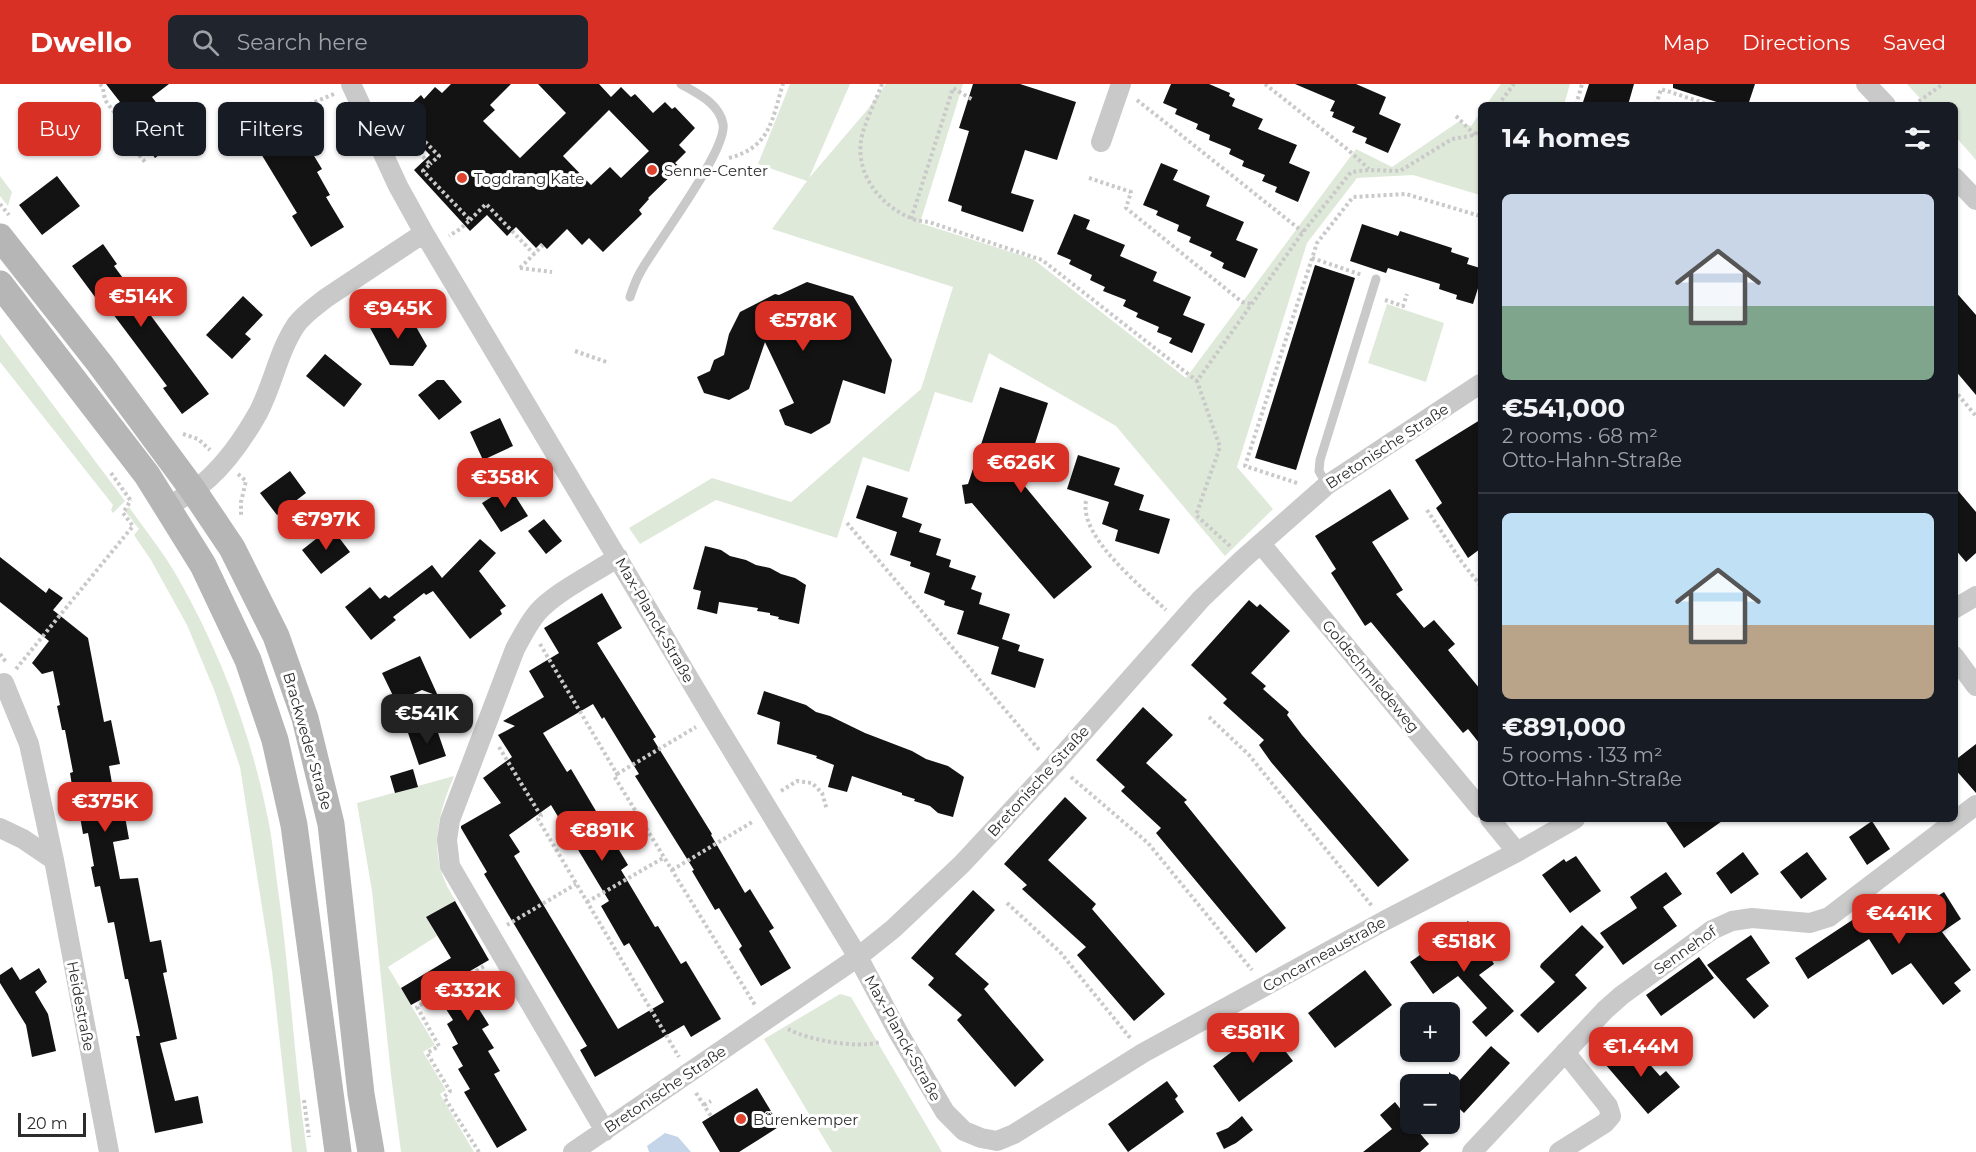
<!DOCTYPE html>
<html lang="en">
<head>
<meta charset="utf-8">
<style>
	body { margin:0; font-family:Montserrat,sans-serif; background:#20242c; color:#f1f3f6; height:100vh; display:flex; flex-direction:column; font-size:22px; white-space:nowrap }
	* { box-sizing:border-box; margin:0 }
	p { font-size:20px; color:#9ea1a6 }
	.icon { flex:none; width:33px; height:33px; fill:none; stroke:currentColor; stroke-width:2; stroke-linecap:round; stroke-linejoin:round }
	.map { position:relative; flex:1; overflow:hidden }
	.drawer { position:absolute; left:1478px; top:18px; width:480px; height:720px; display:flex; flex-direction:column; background:#171b24; border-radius:9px; box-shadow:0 2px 4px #0004 }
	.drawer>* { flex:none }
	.top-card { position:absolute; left:18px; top:18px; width:570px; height:54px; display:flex; gap:12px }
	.buttons { position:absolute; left:1400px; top:918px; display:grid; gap:12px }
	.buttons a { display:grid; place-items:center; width:60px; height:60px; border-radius:9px; background:#171b24; box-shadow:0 2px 4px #0004; font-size:30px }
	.scale { position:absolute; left:18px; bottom:15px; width:68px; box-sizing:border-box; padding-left:6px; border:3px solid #2c2c2c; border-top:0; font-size:16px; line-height:21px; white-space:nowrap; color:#2c2c2c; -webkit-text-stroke:4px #fff; paint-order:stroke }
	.price { position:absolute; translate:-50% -51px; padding:0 14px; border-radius:12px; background:#d93025; color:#fff; font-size:20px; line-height:39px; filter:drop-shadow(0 2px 3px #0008) }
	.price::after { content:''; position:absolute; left:50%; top:36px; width:18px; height:14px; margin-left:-9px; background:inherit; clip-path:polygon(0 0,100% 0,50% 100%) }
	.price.selected { background:#222; color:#fff }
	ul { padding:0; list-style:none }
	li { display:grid; align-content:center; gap:12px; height:318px; padding:0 24px }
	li+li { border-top:2px solid #363941 }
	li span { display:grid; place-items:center; height:186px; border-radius:9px; color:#555 }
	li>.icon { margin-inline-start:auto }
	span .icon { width:108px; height:108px; fill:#fffc; stroke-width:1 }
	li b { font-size:26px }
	h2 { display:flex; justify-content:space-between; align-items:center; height:72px; padding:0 24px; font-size:26px }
	.pill { padding:0 21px; border-radius:9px; background:#171b24; box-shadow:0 2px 4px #0004; font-size:21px; line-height:54px }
	.pill.selected { background:#d93025; color:#fff }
	header { display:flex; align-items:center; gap:36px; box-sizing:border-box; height:84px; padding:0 30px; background:#d93025; color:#fff }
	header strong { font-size:28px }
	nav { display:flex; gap:33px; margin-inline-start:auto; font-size:21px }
	.search { width:420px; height:54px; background:#20242c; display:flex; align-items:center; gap:15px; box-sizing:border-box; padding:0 21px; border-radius:9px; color:#9ea1a6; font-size:22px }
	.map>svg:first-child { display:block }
	.green { fill:#dfe9d9 }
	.water { fill:#c5d5e9 }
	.building { fill:#131313; fill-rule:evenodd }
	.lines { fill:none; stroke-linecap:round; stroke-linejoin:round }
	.path { stroke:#c9c9c9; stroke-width:4; stroke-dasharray:3 3; stroke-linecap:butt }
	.service { stroke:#c9c9c9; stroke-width:9 }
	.minor { stroke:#c9c9c9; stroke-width:20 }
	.secondary { stroke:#b6b6b6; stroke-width:27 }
	.poi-dot { fill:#e04230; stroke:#fff; stroke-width:2 }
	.labels { text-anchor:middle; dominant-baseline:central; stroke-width:6; stroke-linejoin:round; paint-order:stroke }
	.poi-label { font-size:15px; fill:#2c2c2c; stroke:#fff; text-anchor:start }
	.street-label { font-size:15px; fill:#2c2c2c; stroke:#fff }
</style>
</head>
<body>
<header>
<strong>Dwello</strong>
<div class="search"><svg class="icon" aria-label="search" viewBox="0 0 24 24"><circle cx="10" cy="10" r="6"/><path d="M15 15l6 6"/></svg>Search here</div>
<nav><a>Map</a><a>Directions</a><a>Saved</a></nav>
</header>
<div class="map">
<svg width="1976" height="1068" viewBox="0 0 1976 1068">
	<rect width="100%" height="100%" fill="#fff"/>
	<!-- green -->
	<path class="green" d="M790,0H850L809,94L868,25L886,0H963L920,139L1033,175L1186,294L1356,65L1392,83L1458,38L1471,42L1480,29V111L1413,91L1357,94L1307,159L1237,383L1273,425L1225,472L1116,342L989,269L972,319L935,308L909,388L863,373L837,454L716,416L640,460L629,444L712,394L791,418L921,305L953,203L772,145L807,97L758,80Z
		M1501,0H1570L1564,21H1486Z
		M1907,0H1976V76L1955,52L1954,21H1926Z
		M0,92L12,108L8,122L0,112Z
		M1387,220L1444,239L1426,298L1368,279Z
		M0,250L125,417L113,429L111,426L113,421L0,278Z
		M129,423C145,446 164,469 178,494C220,568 250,647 267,730C272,752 274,775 277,798C290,887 294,978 307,1068H292L272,887L240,683L215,608L187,541L151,476L134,451L139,445L125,427Z
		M454,692C436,734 427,776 456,817L426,833L437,852L388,883L435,961L423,968L446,1006L440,1010L474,1068H401L391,991L372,807L357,719Z
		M840,910L851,913L942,1068H832L764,955Z"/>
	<!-- water -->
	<path class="water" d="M665,1049L678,1053L691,1068H649L647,1062Z"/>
	<!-- building -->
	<path class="building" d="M106,0H169L152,13L183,53L155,74L116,21L120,18Z
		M451,0H511L490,21L495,26L483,37L520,74L566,29L538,0H599L611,13L621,3L631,13L635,10L653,29L665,18L672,25L675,23L695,44L679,61L686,68L675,79L680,83L648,114L649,115L639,126L642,130L603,168L589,154L582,161L567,145L547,165L541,159L536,164L516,143L507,152L487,131L470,147L414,86L430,71L395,35L421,11L424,15L435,3L442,9ZM609,26L649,67L621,94L610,83L591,101L563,72Z
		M973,0H1020L1076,18L1057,76L1025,66L1011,109L1034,116L1023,148L961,127L962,122L948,117L969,47L959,44Z
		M1171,0H1209L1230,9L1229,12L1235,15L1232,22L1263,35L1258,45L1297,61L1289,79L1310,88L1298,118L1275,108L1277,103L1262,97L1265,91L1242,82L1244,77L1229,70L1231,65L1209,56L1210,51L1196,45L1198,40L1175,30L1177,25L1163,19Z
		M1295,0H1356L1386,13L1379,30L1401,40L1388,69L1365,59L1367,54L1352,48L1355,43L1332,33L1334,28L1330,27L1335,17Z
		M1589,0H1634L1628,21H1582Z
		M1673,0H1755L1748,21H1726L1673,4Z
		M285,35L303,64L308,62L322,85L317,88L330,111L326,113L344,143L311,163L292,132L297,129L252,55Z
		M1161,79L1178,86L1173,96L1210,112L1206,122L1244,138L1236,156L1258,165L1245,194L1222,184L1224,179L1210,172L1212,168L1189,158L1191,153L1177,147L1179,141L1156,131L1158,127L1143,121Z
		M57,92L80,122L42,151L19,121Z
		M1074,130L1090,136L1086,145L1125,161L1120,172L1157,188L1153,197L1191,213L1183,231L1205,240L1192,269L1169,259L1172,254L1157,248L1159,243L1136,233L1138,229L1123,222L1126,216L1103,207L1105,203L1090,196L1092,191L1069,180L1071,176L1057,170Z
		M1362,140L1398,152L1400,147L1452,164L1451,168L1469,174L1467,180L1480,184V198L1473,220L1456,215L1457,211L1439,205L1440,200L1388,184L1386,189L1350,177Z
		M103,160L117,180L114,182L209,310L182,330L163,304L167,302L98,210L95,213L72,182Z
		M1315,181L1355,194L1296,386L1255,374Z
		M807,198L853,212L892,276L885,310L843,296L830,339L811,350L785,341L779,326L794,319L765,258L749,305L729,316L704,309L697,293L710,287L714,276L724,271L729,250L740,228L775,210L779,211Z
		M1954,206L1976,231V311L1954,285Z
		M243,212L263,231L245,250L251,255L232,275L206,251Z
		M375,230H386L389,235L401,236L404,241H415L427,262L413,282L390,281L368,240Z
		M325,270L362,300L344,323L306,292Z
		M437,296H444L462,318L439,336L418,311Z
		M1000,303L1048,319L1025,391L1013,388L1092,483L1054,515L972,419L965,420L962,401L968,400Z
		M500,334L513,362L483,376L470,348Z
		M1480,336V465L1468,474L1436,424L1442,419L1415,376Z
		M1078,371L1120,384L1114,401L1144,411L1139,426L1170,435L1159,470L1115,457L1118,446L1102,440L1109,418L1067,405Z
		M290,387L306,409L277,431L260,409Z
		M867,401L908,414L902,433L922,440L919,448L941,455L936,471L951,476L949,483L976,492L971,505L982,509L979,520L1010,530L1002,555L1020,561L1018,567L1044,575L1035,604L991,590L999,563L957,550L964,527L944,521L945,517L924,509L930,489L910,482L911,478L890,471L897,448L856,434Z
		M509,402L528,432L501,448L482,419Z
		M1954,402L1976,428V469L1966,478L1954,464Z
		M1390,405L1409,435L1372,458L1403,506L1396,510L1424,544L1434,536L1455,560L1448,566L1480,605V660L1468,645L1463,649L1371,538L1365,542L1331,489L1336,485L1315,452Z
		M544,435L562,457L546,470L528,447Z
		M331,443L350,468L321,490L302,466Z
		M480,455L496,469L479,487L506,522L500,526L502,530L470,555L433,507L426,511L424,509L393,533L396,536L371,556L345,523L370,503L380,515L385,511L389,514L432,481L442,494Z
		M705,462L721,466L730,472L746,476L756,481L770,484L781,490L795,494L806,501L799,540L778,535L779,533L770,531V529L757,527L758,524L719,518L717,530L697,525L701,507L693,505Z
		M0,473L46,509L49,504L63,514L53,526L88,554L104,638L111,636L120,680L109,682L117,728L124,727L129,755L113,758L120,795L138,794L150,858L161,856L167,888L163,889L177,955L160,959L175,1017L198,1012L203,1039L155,1049L136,952H140L128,895H125L114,838L108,839L100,802L95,803L91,783L94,782L88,749L83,750L77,715L73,708L70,689L73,688L65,646H62L57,622L60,621L53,587L42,590L32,579L49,557L0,518Z
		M602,509L622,544L597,559L656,653L653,655L712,750L711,751L745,809L750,805L774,844L769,847L791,884L761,902L739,865L742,862L719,824L715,826L692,787L694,786L635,692L639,690L604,633L602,635L593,620L543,649L567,688L571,685L628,781L621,786L655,843L658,842L681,880L686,877L721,935L691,953L684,941L595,993L580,966L587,962L484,790L487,788L461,744V742L501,719L483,694L512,673L498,651L515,642L503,637L544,613L529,587L559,569L544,544ZM551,721L609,817L601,822L624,862L629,859L664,918L618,945L514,772L520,768L509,751Z
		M1249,516L1257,523L1260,520L1290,547L1251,589L1266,602L1263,605L1289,628L1287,631L1302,651L1409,776L1378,803L1271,678L1259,661L1264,656L1223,619L1227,615L1191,581Z
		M420,572L438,612L422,606L396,618L382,589Z
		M764,607L806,621L816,628L830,632L865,649L912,667L926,675L948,682L964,693L953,733L938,729L930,722L914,717L915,715L902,711V709L852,692L847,708L828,703L834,681L816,674L817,672L777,660L780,638L757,630Z
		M1143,623L1173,651L1146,679L1187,716L1184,718L1286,844L1256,869L1156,749L1161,744L1121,707L1125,703L1096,676Z
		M435,640L446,672L419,681L408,649Z
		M1976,660V709L1954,684V677Z
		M413,685L418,703L395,709L390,692Z
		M1065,713L1087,734L1048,776L1096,820L1092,825L1165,910L1134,937L1077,871L1086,863L1022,805L1027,801L1004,780Z
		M1664,735H1725L1684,764Z
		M1872,737L1890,765L1867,781L1849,753Z
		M1743,768L1759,790L1731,810L1716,789Z
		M1807,768L1827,795L1801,815L1780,788Z
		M1576,772L1601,807L1570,829L1542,791L1564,775L1566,778Z
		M1666,788L1682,810L1663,823L1677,842L1623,881L1600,849L1637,824L1630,813Z
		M973,806L995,826L955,870L989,900L984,905L1044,976L1015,1003L957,936L962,931L928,901L934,894L911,874Z
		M1944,808L1961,835L1942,848L1971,886L1954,899L1961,907L1943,921L1911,879L1892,891L1869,855L1808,895L1795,874L1881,817L1895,839Z
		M455,817L489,876L465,890L483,918L477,922L489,941L482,945L494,964L488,967L500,987L494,990L527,1046L497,1064L464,1008L470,1005L458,985L463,982L452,963L458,960L447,940L453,936L435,908L411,921L401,904L451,874L426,833Z
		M1468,837L1492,871L1490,873L1494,880L1479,891L1514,927L1486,953L1472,938L1487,924L1458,892L1433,910L1410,878Z
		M1582,841L1604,863L1575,891L1587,904L1538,949L1520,931L1555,898L1540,883L1541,880Z
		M1751,851L1770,879L1746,895L1769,922L1754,935L1707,881Z
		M1699,873L1714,894L1661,932L1646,911Z
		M12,883L20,896L39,884L47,898L35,908L48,930L56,967L32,973L26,941L0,899V891Z
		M1365,886L1392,921L1335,964L1308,929Z
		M1266,942L1293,977L1239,1018L1213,982Z
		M1630,958L1660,992L1666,987L1680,1003L1648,1030L1605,980Z
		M1491,962L1510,979L1464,1029L1449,1015V988L1459,997Z
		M1167,997L1178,1012L1175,1015L1184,1028L1128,1068L1108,1040Z
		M757,1004L780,1042L739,1068H720L702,1038Z
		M1395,1018L1410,1037V1040H1412L1429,1060L1420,1068H1363L1392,1045L1380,1031Z
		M1242,1032L1253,1046L1236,1059L1224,1065L1216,1049L1228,1044Z"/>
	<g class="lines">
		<!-- path -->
		<path class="path" d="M100,0L103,4L105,16L132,52L131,61L145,78
			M882,0C876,16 863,42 861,57C856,91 881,122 911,134C916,137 923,137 929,138L1042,176L1197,297
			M1265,0L1347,65L1369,85
			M1137,16L1303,148
			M1498,21L1514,0
			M1576,21L1582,0
			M1656,21L1661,5L1710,21
			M1914,21L1943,0
			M400,32L439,72L430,80
			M1456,32L1475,51
			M241,58L288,29L334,10
			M400,60L408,57L430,80L423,87L470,136L460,145L449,152
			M729,74C771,63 772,35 783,0
			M1089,94L1131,108L1126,124L1242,218L1252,220
			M0,120L9,131
			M911,135L953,4L973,16
			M470,136L486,120L534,170
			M1312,174L1362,191
			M520,184L543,161
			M520,184L552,188
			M1385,216L1403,222L1407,210
			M575,267L609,279
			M1954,306L1976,332
			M183,350L198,355L210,366
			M111,389L131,417
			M238,390L246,397L241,418V433
			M1297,399L1245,382L1317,159L1353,113L1406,110L1480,132
			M1086,417C1079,453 1142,503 1166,526
			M1427,426L1461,477L1480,501
			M847,439L1040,667
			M1230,462L1196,431L1220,363L1197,297L1303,148L1351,88L1369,86L1400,87L1452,55L1475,51L1480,44
			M540,560L617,690L614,692L755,921
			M0,570L6,578
			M16,585L133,442L123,429L131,416
			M1209,633L1249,671L1372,822
			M499,663L541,732L538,735L679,973
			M617,690L696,643
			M1071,693L1148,759L1252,886
			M781,707L797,697L812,699L822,709L827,726
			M672,786L754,737
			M587,818L665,773
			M1007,819L1060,868L1131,955
			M507,841L576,800
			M788,945C808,956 857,965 880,958
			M696,1009L711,1032
			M304,1016L309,1053
			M704,1021L711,1017
			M479,1068L444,1013L450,1007L427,969L439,962L417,923L486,881"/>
		<!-- service -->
		<path class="service" d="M630,213C633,204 636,195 641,187C656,160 728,65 723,40C719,19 698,10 681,0
			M1327,401L1319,387L1320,376L1376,195"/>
		<!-- minor -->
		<path class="minor" d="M351,0L398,102L424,149L712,633L858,873L898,948L945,1028L964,1047L981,1054L997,1057L1014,1050L1143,969L1384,837L1517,768L1575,735
			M1866,0L1886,21
			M1101,58L1121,0
			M1954,93L1976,116
			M167,424C181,414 196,406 208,395C228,377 245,352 258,329C273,301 278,268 296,241C304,230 316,222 326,214L424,149
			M1261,460L1480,724
			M1954,525L1976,512
			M1954,572L1976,602
			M4,599L29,660L54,776L109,1068
			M1490,735L1517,768
			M0,744L23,755L54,776
			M605,1047L450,782L447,756L450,736L515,565C522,552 528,540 537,529C555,508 595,489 618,473
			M573,1068L858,873L893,845L962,780L1055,680L1201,515L1243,475L1327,401L1480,300
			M1472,1068L1605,926L1622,911L1712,846L1732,837L1752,834L1810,839L1829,833L1976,721
			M1559,1068L1605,1039L1611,1032L1608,1022L1565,968"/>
		<!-- secondary -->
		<path class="secondary" d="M0,153L100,280L193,406L232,464L276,552L305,634L331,740L361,1010L371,1068
			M0,200L147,391L203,481L248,576L275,656L294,741L338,1068"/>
	</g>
	<!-- markers -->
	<g class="poi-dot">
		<circle cx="652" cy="86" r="6"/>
		<circle cx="462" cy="94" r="6"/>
		<circle cx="741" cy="1035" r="6"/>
	</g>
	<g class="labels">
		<!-- poi labels -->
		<g class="poi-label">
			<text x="664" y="86">Senne-Center</text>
			<text x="474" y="94">Togdrang Kate</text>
			<text x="753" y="1035">Bürenkemper</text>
		</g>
		<!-- street labels -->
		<g class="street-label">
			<text transform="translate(1387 362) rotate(-33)">Bretonische Straße</text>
			<text transform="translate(655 536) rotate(60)">Max-Planck-Straße</text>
			<text transform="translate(1371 592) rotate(50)">Goldschmiedeweg</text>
			<text transform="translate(308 657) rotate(74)">Brackweder Straße</text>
			<text transform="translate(1038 697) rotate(-48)">Bretonische Straße</text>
			<text transform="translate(1685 866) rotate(-35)">Sennehof</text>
			<text transform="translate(1324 870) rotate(-29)">Concarneaustraße</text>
			<text transform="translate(81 922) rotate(79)">Heidestraße</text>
			<text transform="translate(903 954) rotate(61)">Max-Planck-Straße</text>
			<text transform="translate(665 1005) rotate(-34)">Bretonische Straße</text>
		</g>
	</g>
</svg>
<div class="buttons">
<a>+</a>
<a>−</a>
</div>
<div class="scale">20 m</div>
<b class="price" style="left:141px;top:244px">€514K</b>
<b class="price" style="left:398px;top:256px">€945K</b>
<b class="price" style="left:803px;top:268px">€578K</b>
<b class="price" style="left:1021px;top:410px">€626K</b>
<b class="price" style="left:505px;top:425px">€358K</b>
<b class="price" style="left:326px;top:467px">€797K</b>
<b class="price selected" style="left:427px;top:661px">€541K</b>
<b class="price" style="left:105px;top:749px">€375K</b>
<b class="price" style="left:602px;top:778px">€891K</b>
<b class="price" style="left:1899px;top:861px">€441K</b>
<b class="price" style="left:1464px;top:889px">€518K</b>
<b class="price" style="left:468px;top:938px">€332K</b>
<b class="price" style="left:1253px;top:980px">€581K</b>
<b class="price" style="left:1641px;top:994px">€1.44M</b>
<div class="top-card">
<a class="pill selected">Buy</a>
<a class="pill">Rent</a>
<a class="pill">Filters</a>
<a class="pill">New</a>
</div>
<section class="drawer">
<h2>14 homes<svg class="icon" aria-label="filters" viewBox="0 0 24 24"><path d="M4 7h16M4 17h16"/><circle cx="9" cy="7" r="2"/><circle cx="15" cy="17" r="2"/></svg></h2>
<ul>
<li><span style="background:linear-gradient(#c9d6e8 60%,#7fa58c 0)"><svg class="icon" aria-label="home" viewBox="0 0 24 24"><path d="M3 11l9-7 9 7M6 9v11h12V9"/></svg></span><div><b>€541,000</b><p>2 rooms · 68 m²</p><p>Otto-Hahn-Straße</p></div></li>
<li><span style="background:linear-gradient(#bfe0f5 60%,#b9a48a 0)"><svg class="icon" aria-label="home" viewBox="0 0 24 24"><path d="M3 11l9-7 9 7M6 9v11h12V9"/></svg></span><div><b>€891,000</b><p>5 rooms · 133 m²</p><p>Otto-Hahn-Straße</p></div></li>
</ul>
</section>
</div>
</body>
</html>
